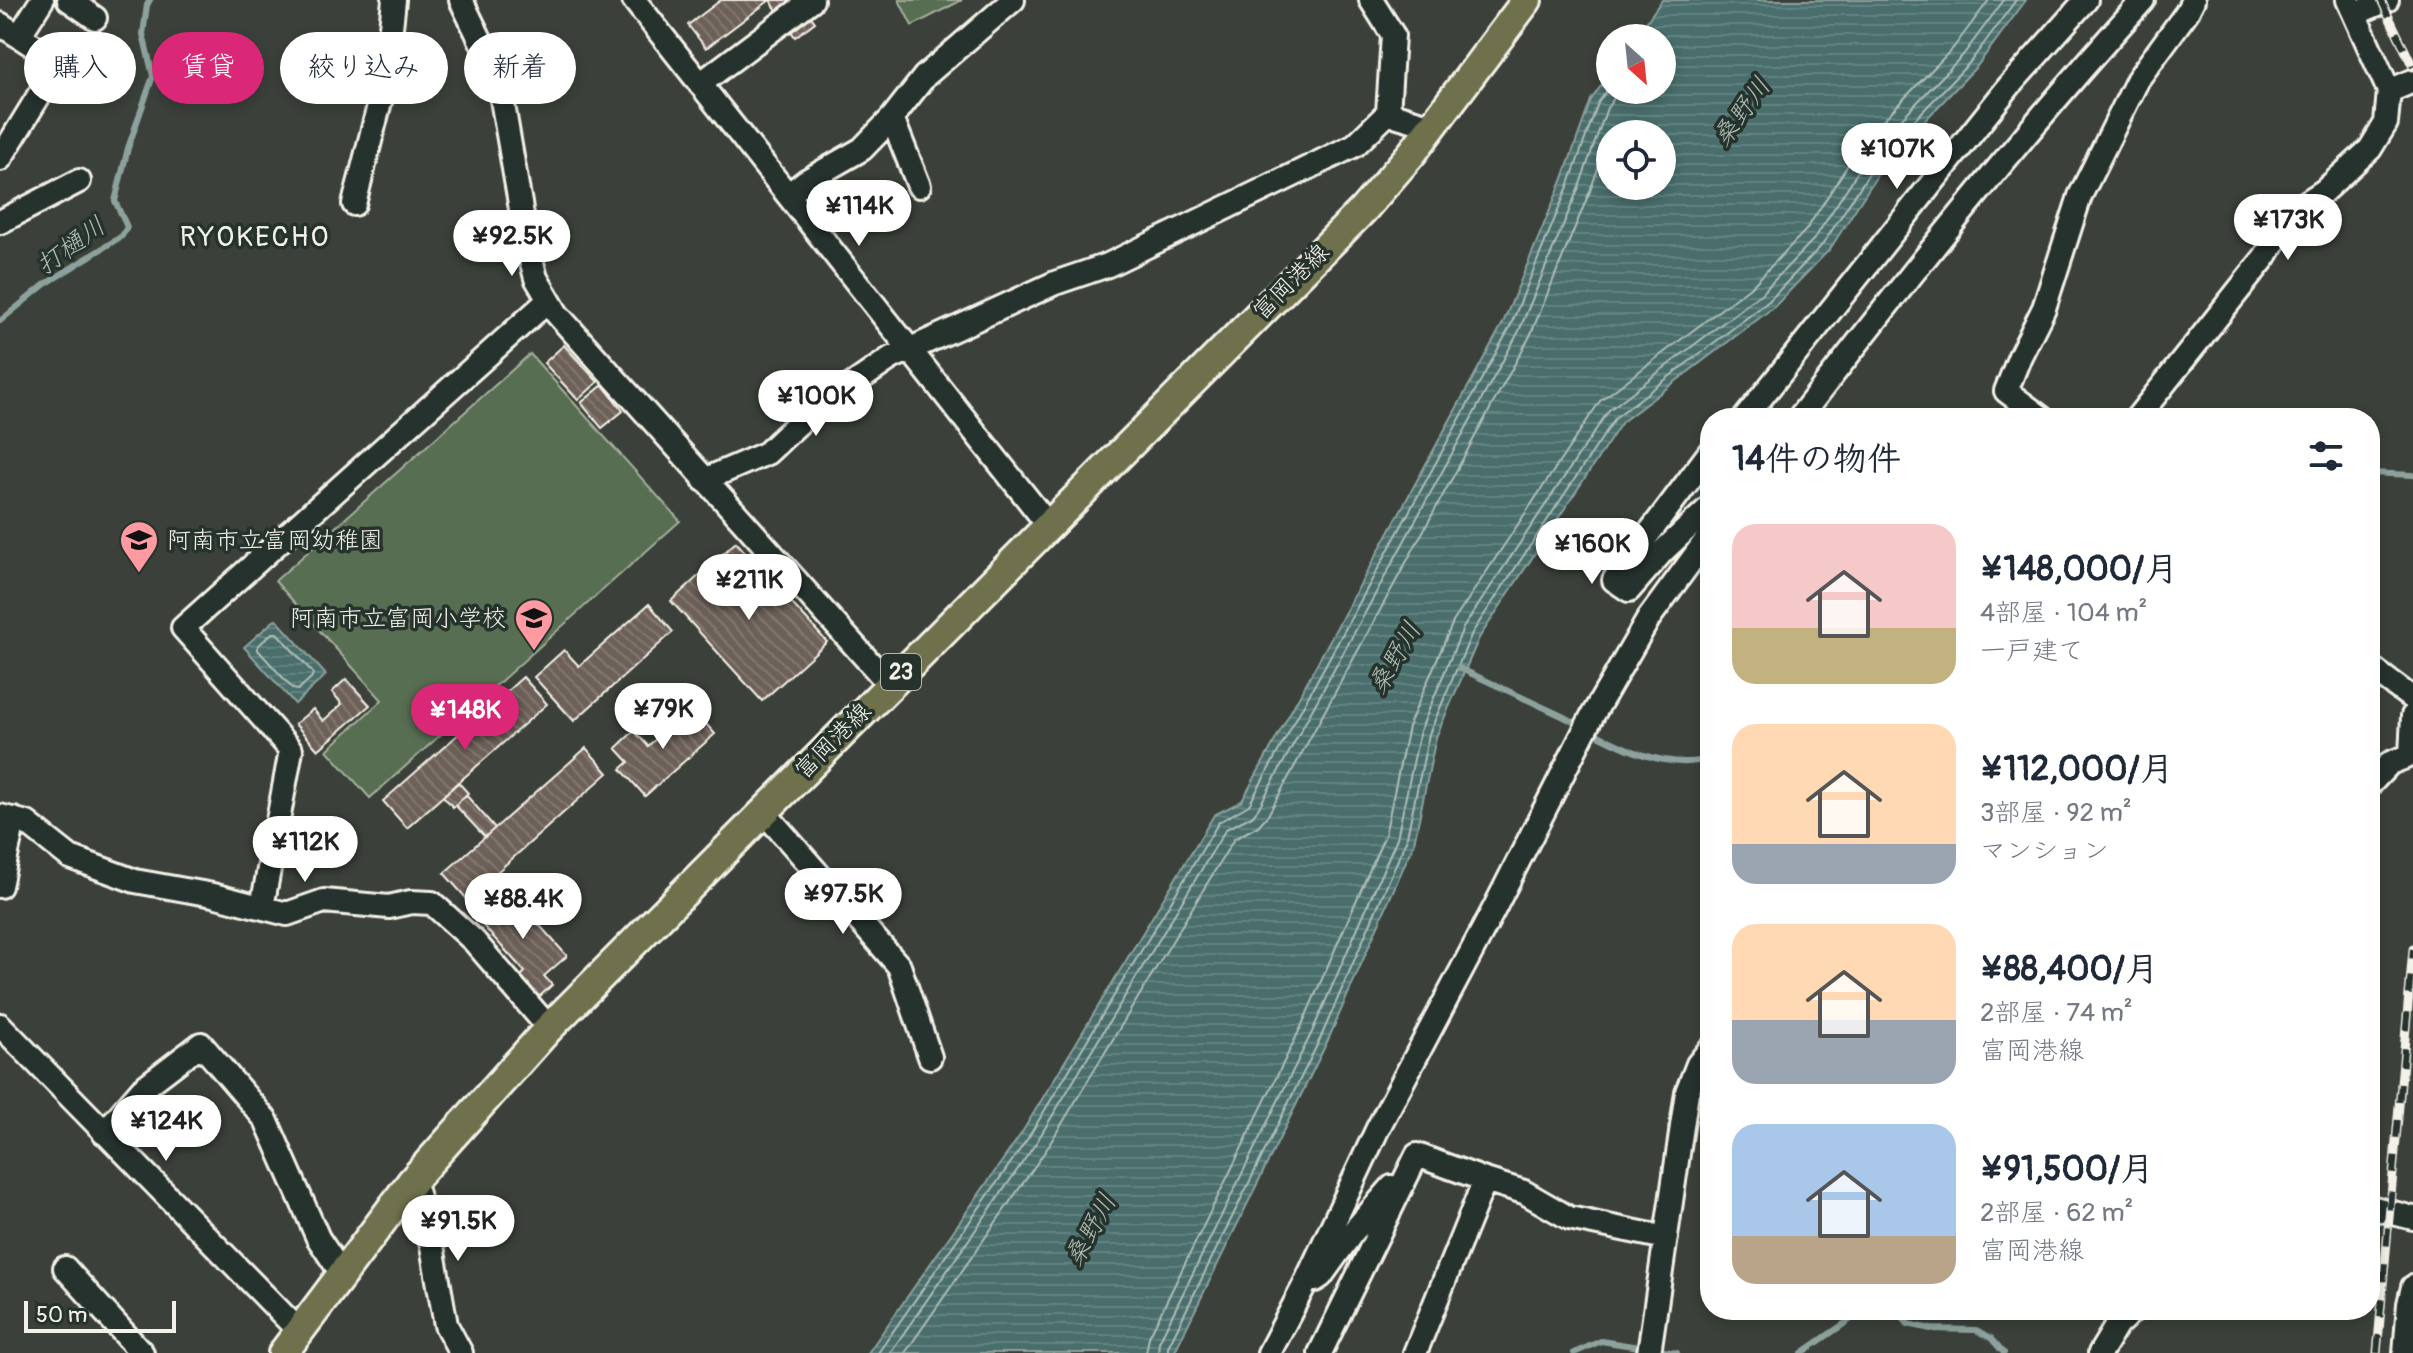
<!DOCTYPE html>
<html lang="ja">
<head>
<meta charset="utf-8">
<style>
	body { margin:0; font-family:Pangolin,"Klee One",sans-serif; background:#f2f2f3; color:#1f2937; height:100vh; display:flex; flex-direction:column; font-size:30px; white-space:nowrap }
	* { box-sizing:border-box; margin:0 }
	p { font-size:26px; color:#747a83 }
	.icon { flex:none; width:44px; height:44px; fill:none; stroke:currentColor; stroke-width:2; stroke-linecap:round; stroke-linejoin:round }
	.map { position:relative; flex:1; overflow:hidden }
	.sheet { position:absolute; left:1700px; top:408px; width:680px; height:912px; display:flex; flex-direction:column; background:#fff; border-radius:32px; box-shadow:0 4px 12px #0003 }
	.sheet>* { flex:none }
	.banner { position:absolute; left:24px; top:32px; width:760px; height:72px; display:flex; gap:16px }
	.needle { width:52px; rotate:153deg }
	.buttons { position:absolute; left:1596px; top:24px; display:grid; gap:16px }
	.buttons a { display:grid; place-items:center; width:80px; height:80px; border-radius:50%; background:#fff; box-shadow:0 4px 12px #0003; font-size:40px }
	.scale { position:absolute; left:24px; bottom:20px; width:152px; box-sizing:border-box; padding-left:8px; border:4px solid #f4f1e8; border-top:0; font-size:22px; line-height:28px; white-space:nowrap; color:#f4f1e8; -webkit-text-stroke:6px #26332d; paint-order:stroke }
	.price { position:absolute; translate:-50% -68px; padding:0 18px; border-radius:28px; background:#fff; color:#222; font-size:26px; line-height:52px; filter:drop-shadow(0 2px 4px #0008) }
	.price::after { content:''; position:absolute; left:50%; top:48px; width:24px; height:18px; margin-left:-12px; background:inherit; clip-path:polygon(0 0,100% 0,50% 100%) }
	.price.selected { background:#db2777; color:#fff }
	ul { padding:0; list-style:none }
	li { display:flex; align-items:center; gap:24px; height:200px; padding:0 32px }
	li span { display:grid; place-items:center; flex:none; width:224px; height:160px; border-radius:24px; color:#555 }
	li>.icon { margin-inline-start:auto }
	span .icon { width:96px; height:96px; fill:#fffc; stroke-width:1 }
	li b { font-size:34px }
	h2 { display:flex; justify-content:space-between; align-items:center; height:96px; padding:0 32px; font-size:34px }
	.chip { padding:0 28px; border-radius:36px; background:#fff; box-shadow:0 4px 12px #0003; font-size:28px; line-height:72px }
	.chip.selected { background:#db2777; color:#fff }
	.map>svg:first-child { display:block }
	.green { fill:#586e53; stroke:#a6b09e; stroke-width:2 }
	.water { fill:url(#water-rules); stroke:#8da29e; stroke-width:2; fill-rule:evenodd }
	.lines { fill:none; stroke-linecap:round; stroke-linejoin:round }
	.shore { stroke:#b0bdb6; stroke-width:2 }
	.stream { stroke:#8da29e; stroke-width:6 }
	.building { fill:url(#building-back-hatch); stroke:#f4f1e8; stroke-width:2 }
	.minor-casing { stroke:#f4f1e8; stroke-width:28 }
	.major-casing { stroke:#f4f1e8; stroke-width:34 }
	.minor { stroke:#26332d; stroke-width:22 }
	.major { stroke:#6e714b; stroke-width:28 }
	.rail-casing { stroke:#f4f1e8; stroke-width:9 }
	.rail { stroke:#26332d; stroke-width:6; stroke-dasharray:18; stroke-linecap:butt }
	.labels { text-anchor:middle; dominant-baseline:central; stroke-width:7; stroke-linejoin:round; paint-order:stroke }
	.shield { fill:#26332d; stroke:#b6b8b0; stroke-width:2 }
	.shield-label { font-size:22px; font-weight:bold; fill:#f4f1e8 }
	.street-label { font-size:24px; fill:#f4f1e8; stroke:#26332d }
	.poi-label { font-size:24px; fill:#f4f1e8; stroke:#26332d; text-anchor:start }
	.water-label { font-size:26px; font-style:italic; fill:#b0bdb6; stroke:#26332d }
	.quarter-label { font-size:28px; letter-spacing:2px; fill:#f4f1e8; stroke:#26332d }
</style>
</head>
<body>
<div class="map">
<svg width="2413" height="1353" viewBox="0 0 2413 1353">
	<defs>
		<pattern id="water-rules" width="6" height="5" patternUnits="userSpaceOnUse" patternTransform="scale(2)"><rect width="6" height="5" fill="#496e6c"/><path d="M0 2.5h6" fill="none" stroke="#648381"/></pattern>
		<pattern id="building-back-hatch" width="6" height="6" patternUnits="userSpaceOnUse" patternTransform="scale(2)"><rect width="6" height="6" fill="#6d6158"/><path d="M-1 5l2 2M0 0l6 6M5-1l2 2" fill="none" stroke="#827870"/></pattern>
	</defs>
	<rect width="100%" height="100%" fill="#3b413a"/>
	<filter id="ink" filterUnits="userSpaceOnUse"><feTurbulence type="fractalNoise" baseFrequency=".0125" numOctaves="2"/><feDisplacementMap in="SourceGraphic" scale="16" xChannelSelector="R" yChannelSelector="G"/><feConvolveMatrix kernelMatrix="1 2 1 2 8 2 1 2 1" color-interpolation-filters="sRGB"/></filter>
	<g filter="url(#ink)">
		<!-- green -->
		<path class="green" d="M899,0H962L912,26Z
			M530,354L680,521L370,798L327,750L382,700L275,581Z"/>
		<!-- water -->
		<path class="water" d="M1662,0H2026L1977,66L1887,160L1830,249L1774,307L1622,422L1479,638L1436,737L1414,843L1328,1040L1174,1353H868L1021,1134L1214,815L1242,801L1503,323L1562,181L1591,100L1610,73V90H1662V38H1635ZM1662,134V186H1610V134Z
			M276,619L326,675L295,704L244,647Z"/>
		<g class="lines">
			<!-- shore -->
			<path class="shore" d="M272,633H277L313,673L312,677L298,690L293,689L258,650V646Z
				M878,1353L1028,1138L1219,822L1249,805L1510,327L1569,184L1598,103L1610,86
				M890,1353L1036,1143L1226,829L1252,816L1258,809L1519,331L1579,187L1607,108L1620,90
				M905,1353L1046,1150L1234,839L1258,826L1268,815L1530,336L1590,191L1610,135
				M1146,1353L1149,1337L1301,1027L1385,835L1408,727L1453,622L1600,401L1754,284L1806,230L1864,140L1954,47L1989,0
				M1158,1353L1159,1342L1312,1032L1397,838L1420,731L1463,628L1609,410L1762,293L1815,238L1873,148L1963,55L2004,0
				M1168,1353V1347L1321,1037L1406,841L1429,734L1472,633L1616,417L1769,301L1823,244L1881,155L1971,61L2016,0"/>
			<!-- stream -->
			<path class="stream" d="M0,321L44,285L122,236L127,227L115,201L128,148L153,76L143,34L147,5L150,0
				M2370,473L2413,475
				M1459,668C1493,684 1526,699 1560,715C1603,736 1660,775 1710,758
				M1896,1310L1908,1324L1931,1329L1976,1330L1991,1338L2004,1353
				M1574,1353L1601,1341L1677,1353
				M1802,1353L1864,1310"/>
		</g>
		<!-- building -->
		<path class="building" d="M721,0H770L706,48L688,25Z
			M770,0H799L815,22L795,37Z
			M564,345L598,382L578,400L544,363Z
			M603,385L623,411L602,428L581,403Z
			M736,542L827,642L762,701L671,601Z
			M649,604L673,632L574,721L534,677L564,650L579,666Z
			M523,677L547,704L407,828L383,801Z
			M346,679L370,705L318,750L295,724L313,709L323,721L342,704L332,692Z
			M691,707L715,734L645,796L621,769L629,762L616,748L634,731L648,746Z
			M586,748L608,773L467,899L444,873Z
			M458,782L468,793L453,807L443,796Z
			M466,795L495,828L485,837L455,805Z
			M509,891L567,956L544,976L552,985L539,997L521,976L525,972L477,919Z"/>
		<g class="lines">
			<defs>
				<path id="minor" d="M69,0L95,18
					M461,0L498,76L527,244L536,278L557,314L889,684
					M634,0L1049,526
					M2348,0L2389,91
					M2355,14L2387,0
					M0,24L54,59L57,66L0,159
					M19,36L42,0
					M700,84L812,0
					M1388,113L1432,126
					M892,118L919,186
					M788,195L806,181L862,149L892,118L925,76L1013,0
					M354,204L385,82L394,0
					M0,222L79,181
					M1745,418L2010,85L2086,0
					M1799,418C1910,275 2022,134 2143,0
					M2042,418L2006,391L2020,356L2044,308L2080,196L2138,79L2187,12L2193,0
					M2137,418L2265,257L2292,212L2324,191L2370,149L2386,123L2389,91L2413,81
					M1710,452L1614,580L1629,590L1662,552L1710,507
					M704,480L767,453L804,418L891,358L1055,283L1108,265L1355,145L1388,113L1393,35L1371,0
					M2370,667L2413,699
					M2370,784L2390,763L2411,755L2413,716
					M763,811L899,966L930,1057
					M0,816L27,823L70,857L135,881L213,895L287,914L324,901L389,907L411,902L432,903L474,941L549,1028
					M0,886L14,819
					M262,907L291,750L183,628L549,300
					M0,1025L299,1331
					M104,1133L142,1089L201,1044L266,1120L318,1238L342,1274
					M413,1180L432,1246L446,1325L461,1353
					M2370,1207L2413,1218
					M65,1268L142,1353
					M1315,1280L1321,1276L1352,1233L1392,1187
					M1269,1353L1304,1286L1378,1128L1493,911L1591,718L1649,618L1710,535
					M1320,1353L1417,1155L1485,1180
					M1415,1353L1485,1180L1524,1192L1569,1218L1666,1238
					M1649,1353L1687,1092L1698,1064L1710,1049
					M2100,1353L2117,1325L2133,1310
					M2405,1353L2409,1304L2413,1287"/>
				<path id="major" d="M283,1353L413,1180L549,1028L1363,210L1412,153L1527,0"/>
			</defs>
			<!-- minor casing -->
			<use href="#minor" class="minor-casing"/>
			<!-- major casing -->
			<use href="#major" class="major-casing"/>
			<!-- minor -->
			<use href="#minor" class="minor"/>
			<!-- major -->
			<use href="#major" class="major"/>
			<defs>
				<path id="rail" d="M2381,0L2413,67
					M2377,1353L2413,949"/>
			</defs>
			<!-- rail casing -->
			<use href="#rail" class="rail-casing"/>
			<!-- rail -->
			<use href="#rail" class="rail"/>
		</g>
	</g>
	<!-- icons -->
	<defs>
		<symbol id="school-pin" viewBox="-11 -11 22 30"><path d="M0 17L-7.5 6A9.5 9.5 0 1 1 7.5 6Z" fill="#ff9aa2" stroke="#26332d"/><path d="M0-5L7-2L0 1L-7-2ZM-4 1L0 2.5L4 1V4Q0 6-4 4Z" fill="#111"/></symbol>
	</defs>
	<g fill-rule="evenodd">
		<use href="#school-pin" x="117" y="518" width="44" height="60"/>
		<use href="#school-pin" x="512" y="596" width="44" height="60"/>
	</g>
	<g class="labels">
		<!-- shield labels -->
		<rect class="shield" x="881" y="654" width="40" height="36" rx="6"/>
		<g class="shield-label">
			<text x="901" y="672">23</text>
		</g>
		<!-- street labels -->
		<g class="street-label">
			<text transform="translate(1291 282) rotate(-45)">富岡港線</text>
			<text transform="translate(833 741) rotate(-45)">富岡港線</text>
		</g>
		<!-- poi labels -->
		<g class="poi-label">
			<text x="167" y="540">阿南市立富岡幼稚園</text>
			<text x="506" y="618" text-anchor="end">阿南市立富岡小学校</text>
		</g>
		<!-- water labels -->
		<g class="water-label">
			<text transform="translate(1742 112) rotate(-54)">桑野川</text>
			<text transform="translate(71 246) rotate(-36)">打樋川</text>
			<text transform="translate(1395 658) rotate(-60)">桑野川</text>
			<text transform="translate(1091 1230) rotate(-61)">桑野川</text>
		</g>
		<!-- quarter labels -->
		<g class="quarter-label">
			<text x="255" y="237">RYOKECHO</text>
		</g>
	</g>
</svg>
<div class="buttons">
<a><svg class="needle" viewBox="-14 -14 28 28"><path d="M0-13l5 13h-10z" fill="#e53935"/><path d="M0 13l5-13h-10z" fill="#747a83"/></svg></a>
<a><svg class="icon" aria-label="locate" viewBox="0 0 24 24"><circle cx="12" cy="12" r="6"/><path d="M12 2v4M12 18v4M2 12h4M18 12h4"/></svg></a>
</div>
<div class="scale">50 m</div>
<b class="price" style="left:1897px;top:191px">¥107K</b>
<b class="price" style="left:859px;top:248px">¥114K</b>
<b class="price" style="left:2288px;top:262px">¥173K</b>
<b class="price" style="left:512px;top:278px">¥92.5K</b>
<b class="price" style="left:816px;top:438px">¥100K</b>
<b class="price" style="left:1592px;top:586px">¥160K</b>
<b class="price" style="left:749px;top:622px">¥211K</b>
<b class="price" style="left:663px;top:751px">¥79K</b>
<b class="price selected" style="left:465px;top:752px">¥148K</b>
<b class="price" style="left:305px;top:884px">¥112K</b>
<b class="price" style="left:843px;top:936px">¥97.5K</b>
<b class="price" style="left:523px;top:941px">¥88.4K</b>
<b class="price" style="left:166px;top:1163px">¥124K</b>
<b class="price" style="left:458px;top:1263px">¥91.5K</b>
<div class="banner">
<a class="chip">購入</a>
<a class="chip selected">賃貸</a>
<a class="chip">絞り込み</a>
<a class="chip">新着</a>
</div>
<section class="sheet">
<h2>14件の物件<svg class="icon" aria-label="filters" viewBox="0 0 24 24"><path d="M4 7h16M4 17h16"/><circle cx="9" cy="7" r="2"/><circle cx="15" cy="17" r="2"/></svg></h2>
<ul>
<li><span style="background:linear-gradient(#f6c9c9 65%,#c2b280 0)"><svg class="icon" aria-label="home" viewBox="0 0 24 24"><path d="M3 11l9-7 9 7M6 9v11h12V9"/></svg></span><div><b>¥148,000/月</b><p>4部屋 · 104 m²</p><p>一戸建て</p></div></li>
<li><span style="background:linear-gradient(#ffd9b3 75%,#9aa5b1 0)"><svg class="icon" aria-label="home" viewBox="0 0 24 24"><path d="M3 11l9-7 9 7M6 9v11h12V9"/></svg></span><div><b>¥112,000/月</b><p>3部屋 · 92 m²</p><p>マンション</p></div></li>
<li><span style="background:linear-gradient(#ffd9b3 60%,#9aa5b1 0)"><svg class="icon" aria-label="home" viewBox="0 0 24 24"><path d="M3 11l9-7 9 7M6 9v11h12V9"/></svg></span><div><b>¥88,400/月</b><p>2部屋 · 74 m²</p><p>富岡港線</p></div></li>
<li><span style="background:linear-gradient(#a9c7e8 70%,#b9a48a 0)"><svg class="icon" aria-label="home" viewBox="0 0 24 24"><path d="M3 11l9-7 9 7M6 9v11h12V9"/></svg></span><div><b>¥91,500/月</b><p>2部屋 · 62 m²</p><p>富岡港線</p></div></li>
</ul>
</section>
</div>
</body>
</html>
